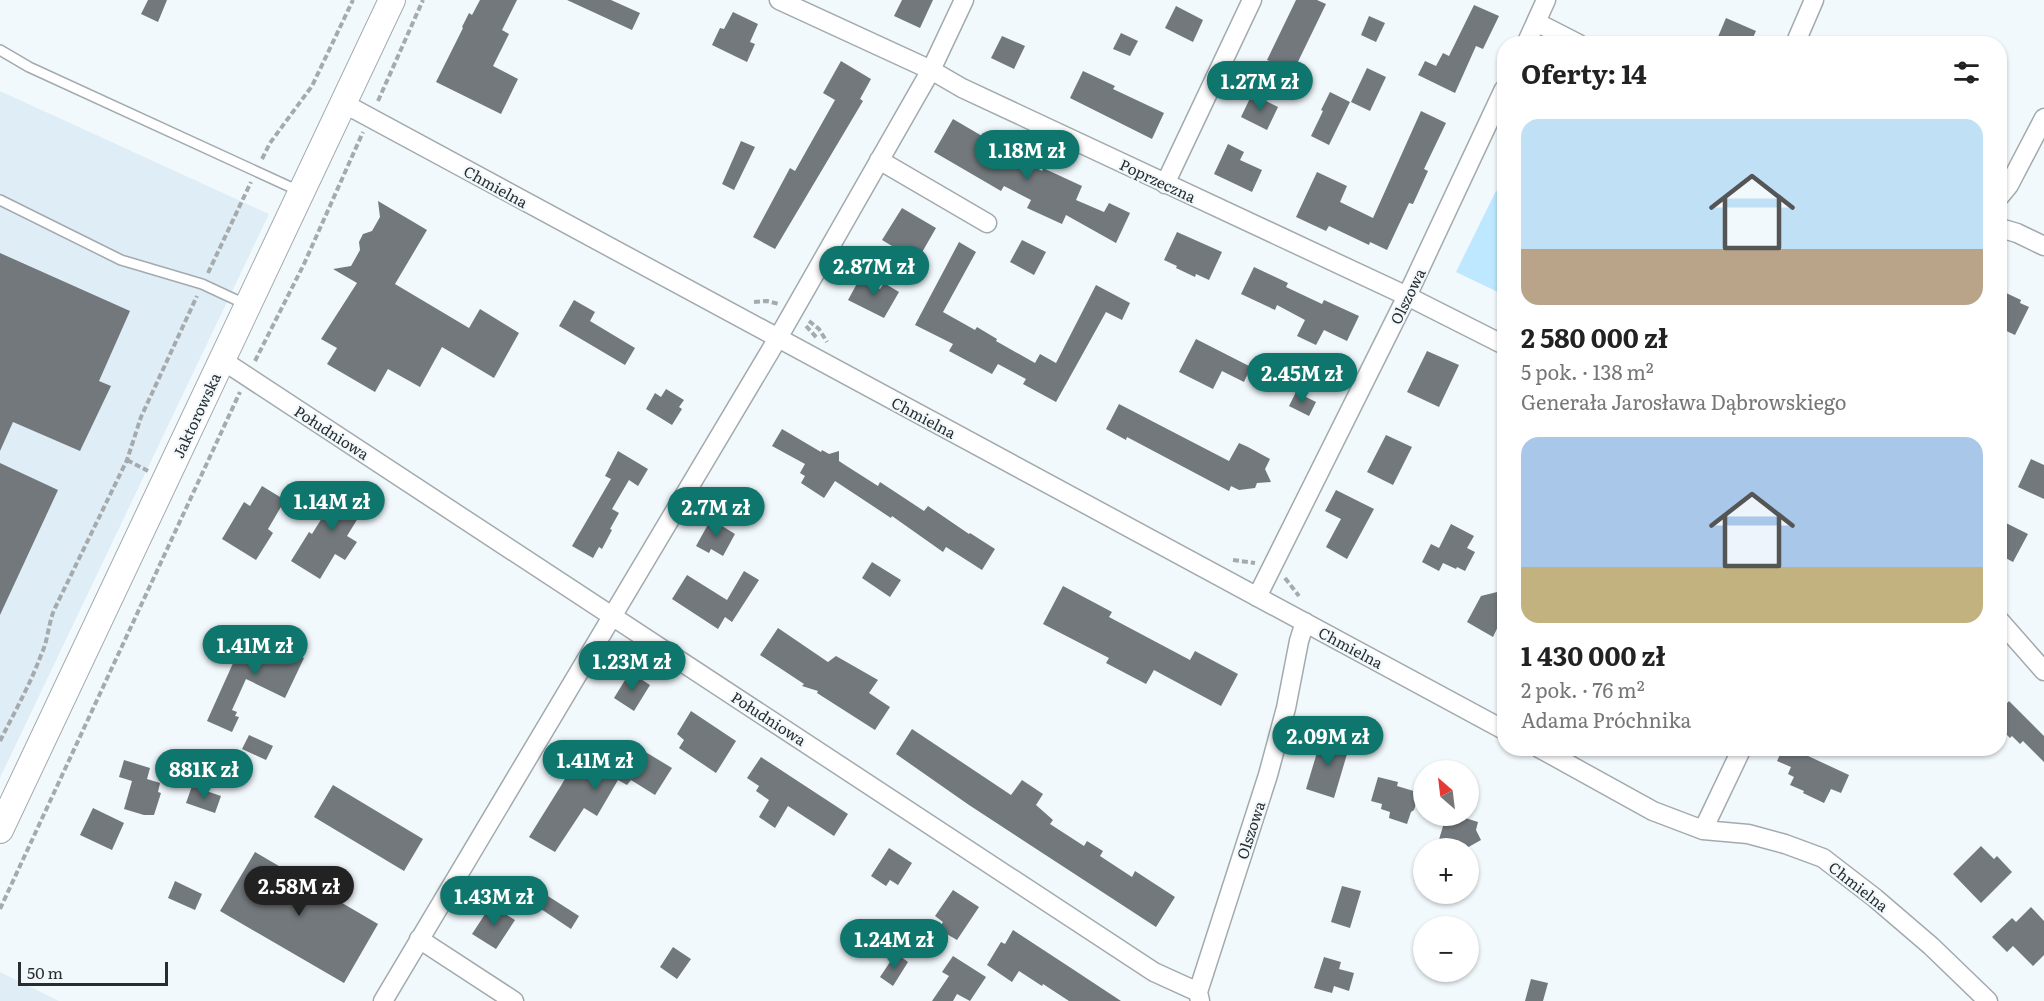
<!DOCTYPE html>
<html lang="pl">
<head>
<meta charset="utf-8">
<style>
	body { margin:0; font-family:Literata,serif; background:#f6f6f6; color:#222; height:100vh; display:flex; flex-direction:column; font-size:22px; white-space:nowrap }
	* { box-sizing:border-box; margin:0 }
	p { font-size:20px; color:#767676 }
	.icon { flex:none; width:33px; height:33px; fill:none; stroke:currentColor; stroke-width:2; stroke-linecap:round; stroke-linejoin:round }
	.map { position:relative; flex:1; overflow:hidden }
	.side { position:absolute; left:1497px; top:36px; width:510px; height:720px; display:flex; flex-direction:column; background:#fff; border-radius:24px; box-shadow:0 2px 4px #0004 }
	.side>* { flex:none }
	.needle { width:39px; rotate:332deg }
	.controls { position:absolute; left:1413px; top:760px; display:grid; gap:12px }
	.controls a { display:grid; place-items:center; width:66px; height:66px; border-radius:50%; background:#fff; box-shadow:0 2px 4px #0004; font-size:30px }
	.scale { position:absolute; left:18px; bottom:15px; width:150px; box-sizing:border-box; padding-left:6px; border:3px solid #2a2d2f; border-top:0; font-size:16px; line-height:21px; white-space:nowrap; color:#2a2d2f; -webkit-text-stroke:4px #f2f9fd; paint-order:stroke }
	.price { position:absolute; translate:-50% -51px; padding:0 14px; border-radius:21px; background:#0f766e; color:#fff; font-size:20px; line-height:39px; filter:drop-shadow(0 2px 3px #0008) }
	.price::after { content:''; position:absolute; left:50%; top:36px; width:18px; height:14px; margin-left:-9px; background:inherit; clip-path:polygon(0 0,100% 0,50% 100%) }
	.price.on { background:#222; color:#fff }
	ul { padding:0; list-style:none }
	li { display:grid; align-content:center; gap:12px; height:318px; padding:0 24px }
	li span { display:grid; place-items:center; height:186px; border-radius:18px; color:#555 }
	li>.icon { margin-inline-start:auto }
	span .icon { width:108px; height:108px; fill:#fffc; stroke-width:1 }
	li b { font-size:26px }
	h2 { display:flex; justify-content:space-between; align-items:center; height:72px; padding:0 24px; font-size:26px }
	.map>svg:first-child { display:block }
	.built { fill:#dfeef6 }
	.green { fill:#bde8ff }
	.building { fill:#72787c }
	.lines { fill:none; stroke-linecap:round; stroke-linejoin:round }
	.lane-casing { stroke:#a3aaae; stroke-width:12 }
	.street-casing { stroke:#a3aaae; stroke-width:21 }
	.secondary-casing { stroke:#a3aaae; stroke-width:28 }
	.path { stroke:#a5aaad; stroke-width:4; stroke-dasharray:6 3; stroke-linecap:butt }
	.lane { stroke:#fff; stroke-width:9 }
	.street { stroke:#fff; stroke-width:18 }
	.secondary { stroke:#fff; stroke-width:26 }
	.labels { text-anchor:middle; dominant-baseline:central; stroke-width:4.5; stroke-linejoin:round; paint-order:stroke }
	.street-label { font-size:15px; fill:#2a2d2f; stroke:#f2f9fd }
</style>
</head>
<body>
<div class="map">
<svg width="2044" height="1001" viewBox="0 0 2044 1001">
	<rect width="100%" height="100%" fill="#f2f9fd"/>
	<!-- built -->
	<path class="built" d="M0,91L269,214L0,778Z
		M0,972L59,1001H0Z"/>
	<!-- green -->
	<path class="green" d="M1496,191L1504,195V295L1456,272Z"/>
	<!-- building -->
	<path class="building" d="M148,0H167L158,22L141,14Z
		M480,0H517L502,30L509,34L493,66L518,79L501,114L436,82L463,28L462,27L469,13L472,15Z
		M567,0H611L640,13L632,30Z
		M902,0H933L920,28L894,16Z
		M1296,0H1317L1326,4L1293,72L1267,60Z
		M1474,5L1499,16L1483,49L1476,46L1455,93L1418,75L1425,61L1436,66L1443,53L1449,56Z
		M1176,6L1203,20L1193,42L1165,28Z
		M733,12L758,24L750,42L755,44L747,62L712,45L720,28L724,29Z
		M1369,16L1385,23L1376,42L1361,35Z
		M1726,18L1756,31L1750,44H1715Z
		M1121,33L1138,41L1130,56L1113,49Z
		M1002,36L1025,46L1014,69L991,58Z
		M841,61L871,79L860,99L863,101L775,249L753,237L790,168L795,171L835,100L823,93Z
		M1367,68L1386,77L1370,111L1351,102Z
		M1083,71L1115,86L1113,89L1164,113L1152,139L1070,98Z
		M1330,92L1350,102L1329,145L1311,136L1323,111L1321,110Z
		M1252,94L1278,107L1267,130L1241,117Z
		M1421,111L1446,123L1424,169L1428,171L1413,204L1409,203L1387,250L1370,242L1369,245L1329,226L1326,231L1296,217L1317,172L1347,186L1340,202L1373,218Z
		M953,119L1042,171L1043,168L1082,186L1076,200L1104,212L1109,203L1130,213L1116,243L1066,215L1062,224L1027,208L1031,200L1004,186L1001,191L934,152Z
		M741,141L755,147L734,190L722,184Z
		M1228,144L1244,152L1240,160L1262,170L1252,192L1214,174Z
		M378,201L427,230L395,284L469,328L480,309L519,333L494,378L442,347L420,387L388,369L375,392L327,364L337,348L321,339L357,283L333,269L351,266L360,250L359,242L363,234L372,231L380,217Z
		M902,208L936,228L917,261L882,240Z
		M1177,232L1222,252L1209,280L1196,274L1195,277L1176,268L1177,266L1164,260Z
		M1022,240L1046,252L1034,275L1010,262Z
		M959,242L976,252L943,312L975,330L977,327L997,339L996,341L1035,363L1040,354L1056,363L1096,285L1130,303L1122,320L1106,312L1056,402L1023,384L1026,379L998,364L992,374L949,351L953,344L915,325Z
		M0,253L130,311L99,381L111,386L80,451L13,422L0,451Z
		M1254,267L1288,283L1286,287L1322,304L1324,300L1359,316L1347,341L1324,330L1316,345L1297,336L1305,320L1277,305L1275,310L1241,294Z
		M860,278L880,289L884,283L899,292L884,318L848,300Z
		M2004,292L2021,300L2020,303L2029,307L2015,335L2000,328V301Z
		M574,300L595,312L590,321L635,348L625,365L559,326Z
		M1196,339L1251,367L1244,382L1222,371L1213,389L1179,372Z
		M1427,351L1459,365L1439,407L1407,392Z
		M666,389L684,400L679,407L682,409L672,425L646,409L655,393L661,397Z
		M1296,392L1316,402L1309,416L1289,406Z
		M1119,404L1229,461L1239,443L1248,447L1270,459L1265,469L1271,482L1257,483L1255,488L1239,490L1231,486L1229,491L1127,437L1126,440L1106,429Z
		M782,429L821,452L822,450L829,454L839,451V461L845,465L878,486L880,482L924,511L928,506L969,534L970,533L995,549L982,570L946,547L943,552L892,516L891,518L835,481L824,498L801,483L805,476L800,473L805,464L772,446Z
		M1386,435L1412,447L1393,485L1367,472Z
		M618,451L648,469L638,486L629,480L612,509L619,513L610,529L612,530L602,549L599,547L593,558L572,546L611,479L605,476Z
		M2031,459L2044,465V499L2018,487Z
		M0,463L58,490L0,615Z
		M345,481L371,497L347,536L357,542L345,560L335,554L320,579L291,561L309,532L312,534Z
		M262,486L285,500L268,529L273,533L256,560L222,539L244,502L250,506Z
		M1336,490L1374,509L1347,559L1326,547L1341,519L1325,511Z
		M711,519L735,534L723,556L711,549L709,553L696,546Z
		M2000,520L2028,534L2013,562L2000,555Z
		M1451,524L1474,536L1467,548L1475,552L1465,571L1457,567L1456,569L1443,563L1439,571L1422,562L1431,544L1439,548Z
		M872,562L901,580L890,597L862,578Z
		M744,571L759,580L732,622L725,617L718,629L672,599L687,575L727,600Z
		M1063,586L1112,612L1109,617L1190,660L1195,651L1238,674L1221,706L1154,670L1146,684L1106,663L1109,658L1043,624Z
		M1501,591L1504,599V614L1493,637L1467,622L1481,596Z
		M778,628L828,662L836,656L878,680L869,693L890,707L875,730L817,693L818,691L802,686L804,684L760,655Z
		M247,632L304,658L285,698L246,679L232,710L237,712L235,716L239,717L232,732L207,721Z
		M630,672L650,685L634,711L614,698Z
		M2009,701L2044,736V762L2023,741L2020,744L2012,736L2010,738L2000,728V711Z
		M691,711L736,741L716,773L679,748L684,740L677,734Z
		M912,729L1011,795L1022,780L1043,794L1036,805L1053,820L1050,824L1084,846L1087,841L1103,851L1100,856L1132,877L1135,871L1175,897L1156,927L969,805L896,754Z
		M249,735L273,746L266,760L242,749Z
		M1322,736L1350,744L1334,798L1306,789Z
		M629,742L672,768L655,795L631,780L627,785L618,780L597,816L584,808L555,852L529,837L562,784L578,755L610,774Z
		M1783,748H1809L1806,755L1849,775L1841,793L1831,789L1824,803L1803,793L1804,791L1790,785L1794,777L1788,774L1791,767L1777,761Z
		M761,757L848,814L834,836L788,806L775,828L759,817L769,800L756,791L759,786L747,778Z
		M124,760L150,768L147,779L160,783L158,792L161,793L154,815H144L124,809L132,781L119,777Z
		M1378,777L1398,782L1397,786L1417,792L1414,800L1416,804L1414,810L1411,812L1407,824L1389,818L1390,812L1381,809L1382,804L1371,801Z
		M333,785L423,839L404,871L314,817Z
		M192,786L221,796L215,813L186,803Z
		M93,808L124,823L112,850L80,835Z
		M1446,816H1459L1478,822L1476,830L1481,840L1465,849H1456L1438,843Z
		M1981,846L1994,859L1997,856L2012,872L1981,903L1953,874Z
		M889,848L912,863L898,885L890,880L886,886L871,876Z
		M255,852L378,924L344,983L220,911Z
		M175,881L202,894L195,910L168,898Z
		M1342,886L1361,891L1350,928L1331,922Z
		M537,889L579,916L571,929L529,901Z
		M953,890L979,907L957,940L938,929L943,922L935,916Z
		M491,905L515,920L496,949L472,934Z
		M2031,907L2044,921V955L2033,966L2013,946L2007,952L1992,937L2012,918L2016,922Z
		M1013,930L1071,968L1121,1001H1069L1043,984L1042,986L1019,971L1012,982L987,965L1001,942L1005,944Z
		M673,947L691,959L677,979L660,967Z
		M896,953L908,962L893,986L880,977Z
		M953,956L986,977L970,1001L957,994L953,1001H932L949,976L942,972Z
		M1324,957L1341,962L1339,969L1354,973L1349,991L1334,986L1332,993L1314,988Z
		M1531,979L1548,983L1543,1001H1525Z"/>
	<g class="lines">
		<defs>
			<path id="lane" d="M0,50L29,67L299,191
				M0,200L121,260L202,284L245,304"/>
			<path id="street" d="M779,0L931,70L962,88L1407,296L1504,345
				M1536,22L1579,44
				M1526,44L1546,0
				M1795,44L1814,0
				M343,103L1504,730
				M879,160L987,223
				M1165,184L1252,0
				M2000,196L2009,185L2044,118
				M2000,228L2017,233L2044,246
				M222,360L1154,972L1198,992
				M1257,597L1407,296L1504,89
				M2000,621L2044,671
				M1539,748L1653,811L1703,830L1748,834L1785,844L1823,858L1875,898L1931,946L1988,1001
				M1703,830L1742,748
				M419,939L514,1001
				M383,1001L778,338L931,70L964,0
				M1200,1001L1198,992L1268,775L1286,708L1299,641L1305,622"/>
			<path id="secondary" d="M0,830L392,0"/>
		</defs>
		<!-- lane casing -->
		<use href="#lane" class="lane-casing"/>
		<!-- street casing -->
		<use href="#street" class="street-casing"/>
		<!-- secondary casing -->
		<use href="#secondary" class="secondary-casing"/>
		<!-- path -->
		<path class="path" d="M378,101L423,0
			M262,159L270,143L312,86L353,0
			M208,273L251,182
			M754,302L767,301L779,304
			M809,321L819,329L827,342
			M806,326L817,338
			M255,361L304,264L363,132
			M127,460L148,471
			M1233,560L1255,563
			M1285,578L1299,596
			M0,741C14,713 30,685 41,655C48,641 48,625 54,610L127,460L141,417L197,296
			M0,909L240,392"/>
		<!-- lane -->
		<use href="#lane" class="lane"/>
		<!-- street -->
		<use href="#street" class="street"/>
		<!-- secondary -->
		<use href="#secondary" class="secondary"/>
	</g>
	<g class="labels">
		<!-- street labels -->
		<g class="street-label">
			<text transform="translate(1158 180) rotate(25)">Poprzeczna</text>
			<text transform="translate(496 186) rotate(29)">Chmielna</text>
			<text transform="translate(1407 296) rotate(-64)">Olszowa</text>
			<text transform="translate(196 415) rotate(-65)">Jaktorowska</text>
			<text transform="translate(924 417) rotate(28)">Chmielna</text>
			<text transform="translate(332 432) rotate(33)">Południowa</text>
			<text transform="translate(1351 647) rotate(28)">Chmielna</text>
			<text transform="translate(769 718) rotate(33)">Południowa</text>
			<text transform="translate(1250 830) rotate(-72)">Olszowa</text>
			<text transform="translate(1859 886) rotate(38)">Chmielna</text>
		</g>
	</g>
</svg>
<div class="controls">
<a><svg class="needle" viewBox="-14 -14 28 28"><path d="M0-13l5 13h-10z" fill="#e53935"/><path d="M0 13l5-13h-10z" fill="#767676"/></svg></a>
<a>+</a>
<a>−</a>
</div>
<div class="scale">50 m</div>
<b class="price" style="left:1260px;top:112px">1.27M zł</b>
<b class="price" style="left:1027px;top:181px">1.18M zł</b>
<b class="price" style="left:874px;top:297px">2.87M zł</b>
<b class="price" style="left:1302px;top:404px">2.45M zł</b>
<b class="price" style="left:332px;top:532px">1.14M zł</b>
<b class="price" style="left:716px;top:538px">2.7M zł</b>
<b class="price" style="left:255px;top:676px">1.41M zł</b>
<b class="price" style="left:632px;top:692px">1.23M zł</b>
<b class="price" style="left:1328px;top:767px">2.09M zł</b>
<b class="price" style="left:595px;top:791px">1.41M zł</b>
<b class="price" style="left:204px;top:800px">881K zł</b>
<b class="price on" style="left:299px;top:917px">2.58M zł</b>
<b class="price" style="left:494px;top:927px">1.43M zł</b>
<b class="price" style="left:894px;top:970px">1.24M zł</b>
<section class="side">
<h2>Oferty: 14<svg class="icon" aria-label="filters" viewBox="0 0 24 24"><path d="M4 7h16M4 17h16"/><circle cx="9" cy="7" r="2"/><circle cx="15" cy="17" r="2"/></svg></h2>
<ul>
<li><span style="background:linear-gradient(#bfe0f5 70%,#b9a48a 0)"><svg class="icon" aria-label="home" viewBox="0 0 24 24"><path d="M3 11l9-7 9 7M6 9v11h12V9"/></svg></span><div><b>2 580 000 zł</b><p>5 pok. · 138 m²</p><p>Generała Jarosława Dąbrowskiego</p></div></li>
<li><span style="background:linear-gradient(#a9c7e8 70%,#c2b280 0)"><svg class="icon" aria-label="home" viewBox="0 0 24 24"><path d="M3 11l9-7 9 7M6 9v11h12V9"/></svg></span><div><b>1 430 000 zł</b><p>2 pok. · 76 m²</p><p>Adama Próchnika</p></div></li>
</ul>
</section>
</div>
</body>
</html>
